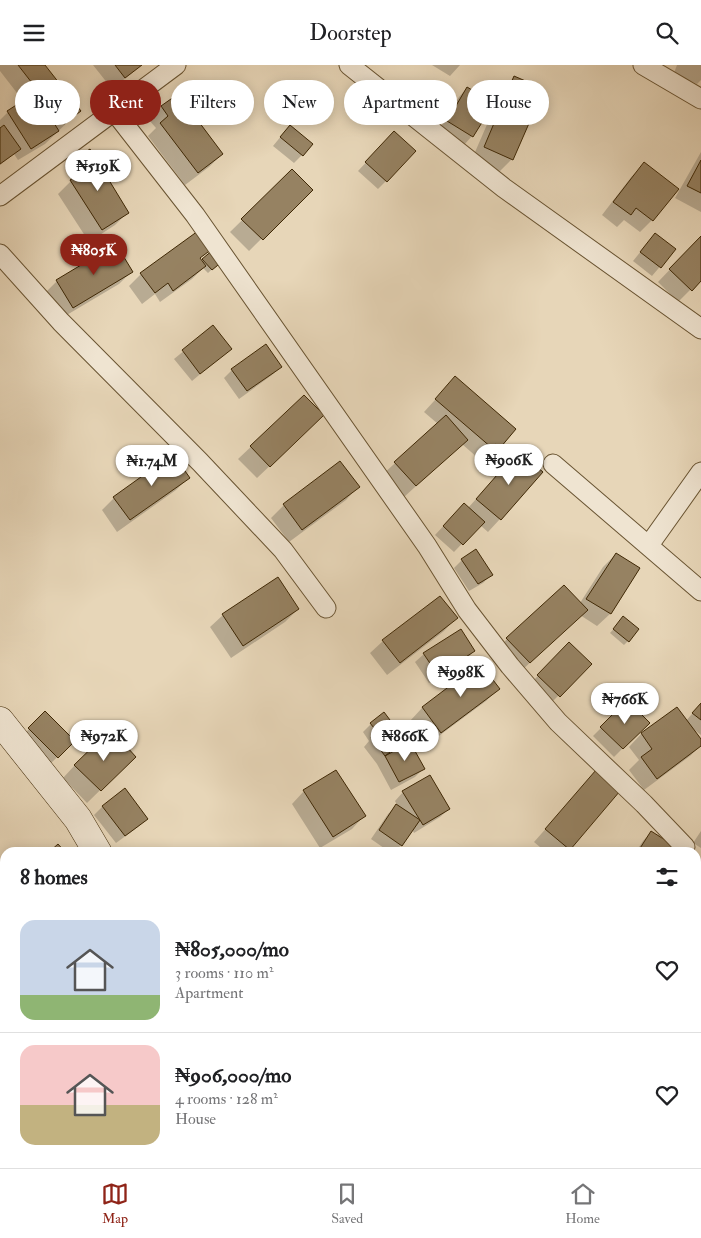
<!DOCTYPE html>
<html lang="en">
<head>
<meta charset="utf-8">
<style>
	body { margin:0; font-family:"IM FELL Double Pica",serif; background:#f2f2f2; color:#202124; height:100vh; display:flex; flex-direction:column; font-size:19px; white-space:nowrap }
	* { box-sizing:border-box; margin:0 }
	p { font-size:16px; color:#757577 }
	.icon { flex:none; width:28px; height:28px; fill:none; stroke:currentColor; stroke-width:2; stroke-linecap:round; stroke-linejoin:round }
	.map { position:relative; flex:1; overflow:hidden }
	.side { position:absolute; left:0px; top:782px; width:701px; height:321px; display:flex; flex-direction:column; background:#fff; border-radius:15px 15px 0 0; box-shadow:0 2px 12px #0003 }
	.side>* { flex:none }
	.banner { position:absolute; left:15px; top:15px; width:671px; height:45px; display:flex; gap:10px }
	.price { position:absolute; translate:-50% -42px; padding:0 11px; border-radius:18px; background:#fff; color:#222; font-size:16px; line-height:32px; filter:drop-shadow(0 1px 2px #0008) }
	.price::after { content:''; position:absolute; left:50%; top:30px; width:15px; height:11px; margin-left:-8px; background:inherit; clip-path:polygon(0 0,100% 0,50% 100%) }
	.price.on { background:#8f2418; color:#fff }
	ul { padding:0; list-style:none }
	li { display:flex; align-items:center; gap:15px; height:125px; padding:0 20px }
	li+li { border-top:1px solid #e0e0e0 }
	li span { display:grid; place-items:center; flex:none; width:140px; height:100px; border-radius:15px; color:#555 }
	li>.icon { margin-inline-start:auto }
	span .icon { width:60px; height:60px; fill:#fffc; stroke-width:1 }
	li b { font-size:21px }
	h2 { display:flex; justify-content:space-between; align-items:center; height:60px; padding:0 20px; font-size:21px }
	.chip { padding:0 18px; border-radius:22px; background:#fff; box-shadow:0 2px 12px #0003; font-size:18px; line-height:45px }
	.chip.on { background:#8f2418; color:#fff }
	header { display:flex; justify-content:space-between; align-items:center; height:65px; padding:0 20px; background:#fff; font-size:22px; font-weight:600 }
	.tab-bar { display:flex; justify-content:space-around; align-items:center; height:70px; border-top:1px solid #e0e0e0; background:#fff; font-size:14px; color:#757577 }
	.tab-bar a { display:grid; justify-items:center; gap:2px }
	.tab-bar .on { color:#8f2418 }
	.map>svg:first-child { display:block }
	.shadow { fill:#0003 }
	.building { fill:#968262; stroke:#3f2805 }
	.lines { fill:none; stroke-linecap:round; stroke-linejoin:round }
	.street-casing { stroke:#695432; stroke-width:21 }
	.secondary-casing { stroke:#3f2805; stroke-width:29 }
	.street { stroke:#efe4d1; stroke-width:19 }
	.secondary { stroke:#efe4d1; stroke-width:28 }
</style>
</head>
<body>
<header><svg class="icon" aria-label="menu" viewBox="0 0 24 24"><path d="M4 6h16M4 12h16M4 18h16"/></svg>Doorstep<svg class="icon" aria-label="search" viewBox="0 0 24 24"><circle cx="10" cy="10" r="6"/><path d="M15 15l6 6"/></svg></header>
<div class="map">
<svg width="701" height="1103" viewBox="0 0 701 1103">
	<rect width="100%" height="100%" fill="#e7d6b8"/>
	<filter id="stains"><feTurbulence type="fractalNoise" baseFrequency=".004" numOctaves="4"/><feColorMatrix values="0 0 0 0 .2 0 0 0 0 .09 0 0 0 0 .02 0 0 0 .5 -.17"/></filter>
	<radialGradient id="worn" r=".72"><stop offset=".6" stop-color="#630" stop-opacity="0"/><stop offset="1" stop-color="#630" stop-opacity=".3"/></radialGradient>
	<!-- shadow -->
	<path class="shadow" d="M0,0H44L79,46L45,79L18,95L14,89L0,100V55L8,47L24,37L0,6Z
		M93,0H142L112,24Z
		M432,0H460L450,11Z
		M677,0H701V15L697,19L674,8Z
		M514,12L512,94L500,106L472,94L502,25Z
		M467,23L472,71L464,80L439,65L459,32Z
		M177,31L222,89L209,102L185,120L148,71L156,63L149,55L162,42Z
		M282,70L302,90L294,98L273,81Z
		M386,76V116L378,124L358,106Z
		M89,86L128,147L115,160L89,177L58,129L72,115L66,106L78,93Z
		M701,87V147L675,133Z
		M645,99L652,155L640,167L624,155L617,162L602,150L632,111Z
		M292,106L311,125L249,186L230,167Z
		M655,169L674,185L652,211L633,196Z
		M701,172V214L678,237L658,217Z
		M210,184L199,194L201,197L213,186L221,196L208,208L203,203L192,214L160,237L155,229L142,239L129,221L141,209Z
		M131,207L119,219L60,254L45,228L57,216Z
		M213,262L230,284L192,316L174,294Z
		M281,302L272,310L239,334L224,313L232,305Z
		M455,313L514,364L486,395L482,391L479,394L462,379L403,433L382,410L438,359L424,347Z
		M304,332L310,363L257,413L238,394Z
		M518,387L500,454L488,467L480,460L454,487L435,470L464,439L468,443Z
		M340,398L358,422L346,435L289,477L271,453L284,440Z
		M188,413L176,425L117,467L102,445L114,433Z
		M616,489L638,504L610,549L597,561L580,550L517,610L495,587L507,574L580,538L603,502Z
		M462,495L491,510L483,518L469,526L454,503Z
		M298,544L285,557L231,593L210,562L223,550Z
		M456,553L444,566L387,610L370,588L383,576Z
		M620,557L628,576L624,580L610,568Z
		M569,579L590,599L550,639L530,619Z
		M474,586L466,595L429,618L415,597L424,589Z
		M480,600L498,624L486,636L428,679L410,656L422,643Z
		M627,637L648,658L614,692L593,671Z
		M701,638V670L692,663L701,676V680L690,691L644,725L629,705L639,695L629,682L641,669L676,643L686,656Z
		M45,648L74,676L49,700L21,672Z
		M371,659L404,675L390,688L423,704L415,712L391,725L377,699L364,682L369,676L363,667Z
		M122,688L134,692L87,738L63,713L75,700Z
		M596,707L569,784L566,788H547L534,777Z
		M125,725L146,754L138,762L116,778L94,750L102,742Z
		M304,726L364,751L352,764L320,783L292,739Z
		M403,727L449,744L440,752L414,768L412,764L401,780L394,788H391L371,774L388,749L397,740L395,736Z
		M701,766V783L693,778Z
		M651,767L667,788H635L643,776Z
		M0,840L4,845L0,849Z
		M5,1014V1047L0,1049V1016Z
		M701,1023V1046L696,1041V1028Z
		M38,1099H83L78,1103H33Z
		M307,1099H321L312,1103H309Z
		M625,1099H678L674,1103H621Z"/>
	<!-- building -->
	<path class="building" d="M18,0H45L81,46L64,59Z
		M115,0H142L125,13Z
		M514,11L544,24L513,95L484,82Z
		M467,22L494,38L473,72L447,56Z
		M35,28L59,66L31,84L7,46Z
		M178,29L223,89L198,108L160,58L168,51L161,41Z
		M4,60L21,84L0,99V63Z
		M290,60L313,79L303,91L280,72Z
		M394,66L416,86L387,117L365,97Z
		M90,84L129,148L102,165L70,115L86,105L78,92Z
		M701,95V128L687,121Z
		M644,97L679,124L653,156L636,143L631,150L613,137Z
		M292,104L313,125L263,175L241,154Z
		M198,166L212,184L200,193L206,201L173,226L168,218L155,228L140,208Z
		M655,168L676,184L661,203L640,187Z
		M701,171V216L692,226L669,204Z
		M116,179L133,207L73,243L56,215Z
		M213,185L223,196L212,205L202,194Z
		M213,260L232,284L200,309L182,285Z
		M266,279L282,302L247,326L231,304Z
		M455,311L516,364L500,383L495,379L492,383L435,334Z
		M304,330L324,350L270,402L250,381Z
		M446,350L468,375L416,421L394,397Z
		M518,386L543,407L501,455L476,434Z
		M173,389L190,413L130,455L113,432Z
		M340,396L360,422L302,465L283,439Z
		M464,438L485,457L463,480L443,461Z
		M476,484L493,510L478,519L461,494Z
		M616,488L640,503L611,549L586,534Z
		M278,512L299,544L243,581L222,549Z
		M564,520L588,545L530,598L506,573Z
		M440,531L458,553L400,598L382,575Z
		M623,551L639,564L629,577L613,564Z
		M461,564L475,586L438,610L423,588Z
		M569,577L592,599L560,632L537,610Z
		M480,598L500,624L441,668L422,642Z
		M627,635L650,658L623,684L600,662Z
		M701,638V655L692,648Z
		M677,642L701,674V681L657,714L641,692L652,684L641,668Z
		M45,646L75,676L58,693L28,663Z
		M384,647L405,675L385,691L371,672L378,668L370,658Z
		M106,669L122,686L127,682L136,692L101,726L74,700Z
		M410,677L425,704L399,717L385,691Z
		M336,705L366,751L333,772L303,725Z
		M596,705L620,726L570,785L545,764Z
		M430,710L450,744L423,760L402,726Z
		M125,723L148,754L125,771L102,741Z
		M396,739L420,755L402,781L379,765Z
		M651,766L673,780L669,788H637Z
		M58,779L66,788H48Z
		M5,1012V1041L0,1031V1015Z
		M696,1050L701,1055V1061L696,1065Z
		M43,1099H84L79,1103H47Z
		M222,1099H241L243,1103H214Z
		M624,1099H661L657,1103H620Z"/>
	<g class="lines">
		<defs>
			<path id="street" d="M349,0L504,123L701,264
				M643,0L701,34
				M114,46L195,150L427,481L467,545L510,601L558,657L644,739L685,782
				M0,131L176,0
				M0,189L61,257L200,397L283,485L326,543
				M553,399L701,526
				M649,480L701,407
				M0,1000L5,998"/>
			<path id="secondary" d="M0,656L78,754L98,788
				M284,1099L286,1103"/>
		</defs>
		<!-- street casing -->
		<use href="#street" class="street-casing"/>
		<!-- secondary casing -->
		<use href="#secondary" class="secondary-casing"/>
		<!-- street -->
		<use href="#street" class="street"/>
		<!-- secondary -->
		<use href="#secondary" class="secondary"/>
	</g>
	<rect width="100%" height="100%" filter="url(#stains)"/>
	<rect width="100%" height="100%" fill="url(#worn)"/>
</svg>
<b class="price" style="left:98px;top:127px">₦519K</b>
<b class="price on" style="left:94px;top:211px">₦805K</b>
<b class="price" style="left:509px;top:421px">₦906K</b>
<b class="price" style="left:152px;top:422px">₦1.74M</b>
<b class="price" style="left:461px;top:633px">₦998K</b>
<b class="price" style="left:625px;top:660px">₦766K</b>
<b class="price" style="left:104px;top:697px">₦972K</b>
<b class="price" style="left:405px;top:697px">₦866K</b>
<div class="banner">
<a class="chip">Buy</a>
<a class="chip on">Rent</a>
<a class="chip">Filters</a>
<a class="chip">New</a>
<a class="chip">Apartment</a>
<a class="chip">House</a>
</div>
<section class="side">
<h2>8 homes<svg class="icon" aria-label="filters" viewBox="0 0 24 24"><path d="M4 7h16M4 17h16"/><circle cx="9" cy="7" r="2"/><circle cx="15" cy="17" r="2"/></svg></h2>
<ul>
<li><span style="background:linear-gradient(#c9d6e8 75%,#8fb573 0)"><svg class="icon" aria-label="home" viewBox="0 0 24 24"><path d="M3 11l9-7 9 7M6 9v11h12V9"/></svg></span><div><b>₦805,000/mo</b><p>3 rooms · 110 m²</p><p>Apartment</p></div><svg class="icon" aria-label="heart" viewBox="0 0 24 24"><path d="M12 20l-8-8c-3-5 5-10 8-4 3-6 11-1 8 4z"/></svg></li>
<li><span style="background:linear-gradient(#f6c9c9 60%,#c2b280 0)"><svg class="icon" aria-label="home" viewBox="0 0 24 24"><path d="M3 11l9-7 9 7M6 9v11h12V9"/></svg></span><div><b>₦906,000/mo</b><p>4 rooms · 128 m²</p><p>House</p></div><svg class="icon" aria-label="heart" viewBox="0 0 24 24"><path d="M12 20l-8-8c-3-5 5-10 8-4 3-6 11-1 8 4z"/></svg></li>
</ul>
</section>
</div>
<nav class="tab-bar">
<a class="on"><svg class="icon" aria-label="map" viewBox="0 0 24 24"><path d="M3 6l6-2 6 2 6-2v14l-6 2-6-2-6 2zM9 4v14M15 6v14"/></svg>Map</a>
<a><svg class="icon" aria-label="saved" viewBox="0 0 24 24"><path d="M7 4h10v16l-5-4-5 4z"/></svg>Saved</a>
<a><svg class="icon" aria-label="home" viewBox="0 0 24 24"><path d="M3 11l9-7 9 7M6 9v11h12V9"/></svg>Home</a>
</nav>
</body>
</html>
